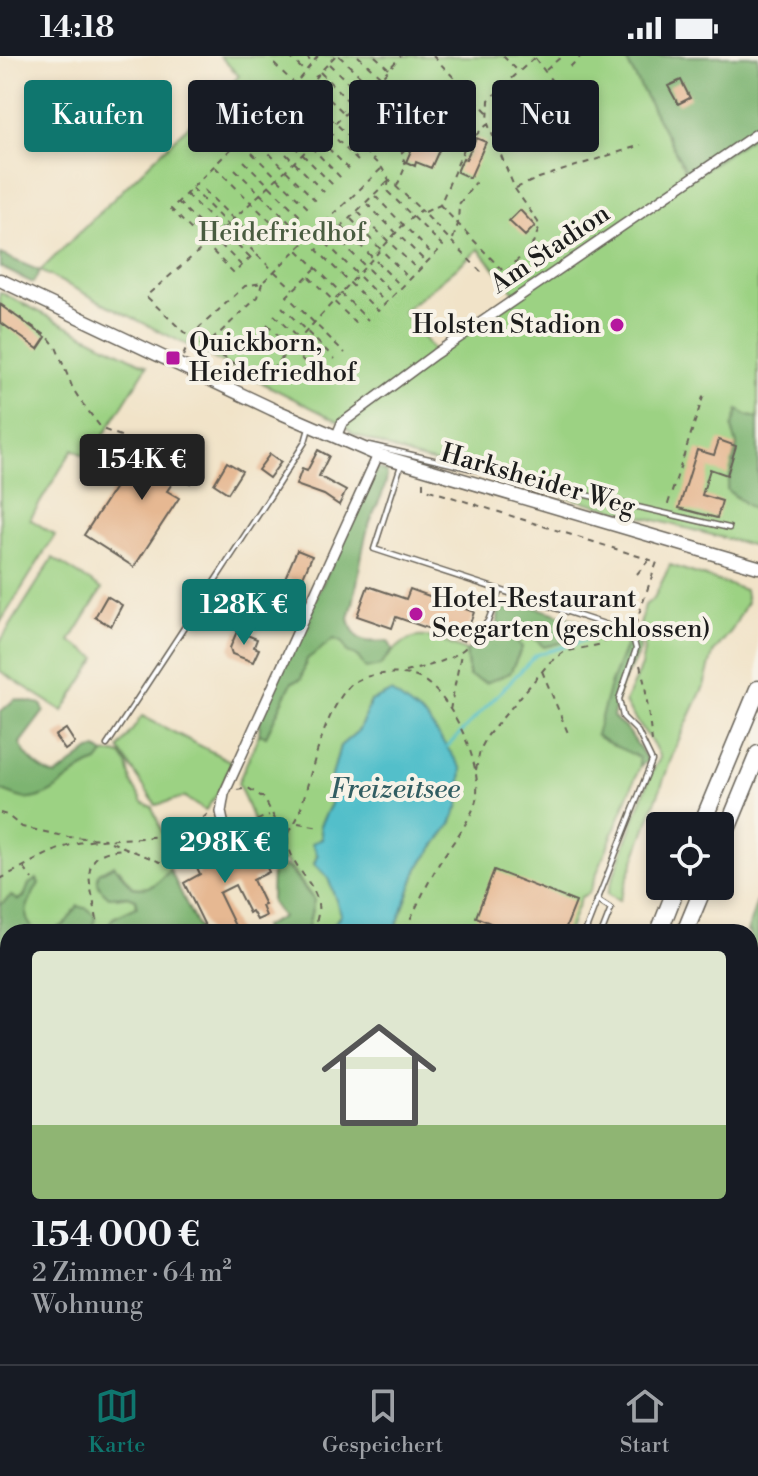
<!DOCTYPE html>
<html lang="de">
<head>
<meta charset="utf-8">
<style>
	body { margin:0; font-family:"Libre Bodoni",serif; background:#242831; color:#f1f3f6; height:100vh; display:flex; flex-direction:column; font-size:30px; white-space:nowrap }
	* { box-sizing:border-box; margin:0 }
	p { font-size:26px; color:#9ea1a6 }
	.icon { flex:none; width:44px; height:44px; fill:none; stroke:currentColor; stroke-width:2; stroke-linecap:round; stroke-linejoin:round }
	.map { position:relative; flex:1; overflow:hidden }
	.side { position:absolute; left:0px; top:868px; width:758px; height:440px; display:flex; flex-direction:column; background:#171b24; border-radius:24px 24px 0 0; box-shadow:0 4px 12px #0003 }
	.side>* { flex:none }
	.hud { position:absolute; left:24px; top:24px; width:710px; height:72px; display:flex; gap:16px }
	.buttons { position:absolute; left:646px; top:756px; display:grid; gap:16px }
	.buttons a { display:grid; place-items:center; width:88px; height:88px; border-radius:8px; background:#171b24; box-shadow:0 4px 12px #0003; font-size:40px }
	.price { position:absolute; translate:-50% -68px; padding:0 18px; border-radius:8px; background:#0f766e; color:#fff; font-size:26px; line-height:52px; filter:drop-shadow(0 2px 4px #0008) }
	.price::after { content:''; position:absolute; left:50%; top:48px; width:24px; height:18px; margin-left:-12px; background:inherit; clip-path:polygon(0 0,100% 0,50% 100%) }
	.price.selected { background:#222; color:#fff }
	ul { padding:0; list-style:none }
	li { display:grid; align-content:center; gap:16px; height:424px; padding:0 32px }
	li+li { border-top:2px solid #363941 }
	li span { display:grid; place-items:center; height:248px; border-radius:8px; color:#555 }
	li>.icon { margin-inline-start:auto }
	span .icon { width:144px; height:144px; fill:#fffc; stroke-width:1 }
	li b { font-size:34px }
	.tag { padding:0 28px; border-radius:8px; background:#171b24; box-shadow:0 4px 12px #0003; font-size:28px; line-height:72px }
	.tag.selected { background:#0f766e; color:#fff }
	.status { display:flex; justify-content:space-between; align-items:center; height:56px; padding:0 40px; background:#171b24; direction:ltr }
	.status svg { height:22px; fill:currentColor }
	.dock { display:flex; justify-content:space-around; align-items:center; height:112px; border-top:2px solid #363941; background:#171b24; font-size:22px; color:#9ea1a6 }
	.dock a { display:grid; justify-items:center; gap:4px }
	.dock .selected { color:#0f766e }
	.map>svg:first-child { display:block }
	.green { fill:#9cd283; stroke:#5c7750; stroke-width:2; fill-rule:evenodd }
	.forest { fill:#7db471; stroke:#4c6846; stroke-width:2 }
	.water { fill:#52bfca; stroke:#376e73; stroke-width:2 }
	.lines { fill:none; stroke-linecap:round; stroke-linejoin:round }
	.stream { stroke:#52bfca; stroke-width:3 }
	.building { fill:#e6b892 }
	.service-casing { stroke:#676258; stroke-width:7 }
	.minor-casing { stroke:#676258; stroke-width:12 }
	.secondary-casing { stroke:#676258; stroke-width:15 }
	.motorway-casing { stroke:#676258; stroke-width:19 }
	.path { stroke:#676258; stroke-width:2; stroke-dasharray:6 6; stroke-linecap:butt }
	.service { stroke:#fff; stroke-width:4 }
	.minor { stroke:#fff; stroke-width:9 }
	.secondary { stroke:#fff; stroke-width:12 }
	.motorway { stroke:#fff; stroke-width:16 }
	.poi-dot { fill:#b5179e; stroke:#f7f3e8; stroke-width:3 }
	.labels { text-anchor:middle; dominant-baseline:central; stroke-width:8; stroke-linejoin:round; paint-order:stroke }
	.park-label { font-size:26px; fill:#495c40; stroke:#f7f3e8 }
	.street-label { font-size:26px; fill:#1c1c1c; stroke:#f7f3e8 }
	.poi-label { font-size:26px; fill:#1c1c1c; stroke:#f7f3e8; text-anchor:start }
	.water-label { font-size:28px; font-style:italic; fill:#325d62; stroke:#f7f3e8 }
</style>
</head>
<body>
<div class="status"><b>14:18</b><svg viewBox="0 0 49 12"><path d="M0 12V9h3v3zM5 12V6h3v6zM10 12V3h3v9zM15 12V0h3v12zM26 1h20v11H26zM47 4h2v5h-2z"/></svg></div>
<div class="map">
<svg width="758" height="1308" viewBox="0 0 758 1308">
	<rect width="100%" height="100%" fill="#f7f3e8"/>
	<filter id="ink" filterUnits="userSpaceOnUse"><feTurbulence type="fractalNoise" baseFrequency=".0125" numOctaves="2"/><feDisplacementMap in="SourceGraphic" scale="16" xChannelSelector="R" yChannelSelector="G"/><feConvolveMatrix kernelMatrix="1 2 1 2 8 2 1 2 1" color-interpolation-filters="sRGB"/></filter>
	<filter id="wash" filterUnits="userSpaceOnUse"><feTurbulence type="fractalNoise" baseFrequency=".006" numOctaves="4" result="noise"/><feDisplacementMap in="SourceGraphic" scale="32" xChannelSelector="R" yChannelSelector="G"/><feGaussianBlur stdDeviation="1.8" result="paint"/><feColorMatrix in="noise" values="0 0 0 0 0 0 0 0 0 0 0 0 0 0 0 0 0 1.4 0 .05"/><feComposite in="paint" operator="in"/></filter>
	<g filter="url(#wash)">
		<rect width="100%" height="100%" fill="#f1e3c8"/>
		<!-- green -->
		<path class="green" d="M220,0H624L690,122L758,77V362L748,360L738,354L732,372L737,389L727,434L758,457V491L413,401L353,378L342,367L40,215L239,20ZM479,193L518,241L436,298L403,256Z
			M0,236L147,310L89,403L73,393L30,463L55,479L0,567Z
			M53,502L102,533L70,585L97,602L63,655L0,615V586Z
			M670,509L745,534L747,546L732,574L713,597L704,630L676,690L619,845L607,838L651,718L660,702C652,680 634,667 625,646L641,610L644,594L640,569L645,549L654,542Z
			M599,571L629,581L610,629L611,689L626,694L639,702L640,710L589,837L581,841L568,876H394L418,812L451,768L371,645L359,674L340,690L331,724V748L320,769L322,784L314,808L328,822L341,858L329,876H307L314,844L286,805H270L238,727L259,678L266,680L292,626L301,623L307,603L334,582L343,587L347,596L380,610C413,570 423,577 466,595L469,619L510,617L522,592L516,586L522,581L532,580L544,591L579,582Z
			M142,660L232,706L218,737L205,755L184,741L156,749L119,693Z
			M115,697L121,699L127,708L132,728L143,746L152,751L174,805C165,824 153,835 132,831L120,814L117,842L128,840L136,843L137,851L113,862L104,876H93L95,873L73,855C64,882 18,885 26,849C28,842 35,835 39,827L18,844L11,840L0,849V734C9,737 22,744 31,743C57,740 73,713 98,706L104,698Z
			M0,1219L8,1220V1300H384L381,1308H0Z"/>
		<!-- forest -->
		<path class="forest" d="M624,0H758V77L690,123Z
			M0,198L40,215L33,227L0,211Z
			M738,354L748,360L758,362V457L727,434L737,389L732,372Z
			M377,412L387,416C387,436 375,449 369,469C359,499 359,532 349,562C354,587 364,587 388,585L393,594L380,610L366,613L358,601L347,596L343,587L334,583L307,603L301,623L292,626L266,680L259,678L260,660Z
			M521,547L599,571L579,582L544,591L532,580L522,581L517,586L522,591L510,617L486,627L469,620L466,595L474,589L480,580L490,584L497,577L499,548L513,555L520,552Z
			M632,574L640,587V595L620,631L613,661L629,676L648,705L640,710L639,702C625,693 609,690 596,679L610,629Z
			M15,643L41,648L44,655L20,687C25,701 42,716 56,720L90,694L97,693L104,698L98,706C73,713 57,740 31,743C22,744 9,737 0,734V656Z
			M114,809L132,831C151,835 157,828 170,814L200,876H104L113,862L137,851L136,843L128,840L109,841C101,834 95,829 99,817Z
			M286,810L314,844L307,876H265L263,871L282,861L271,846L272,812Z
			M37,823L39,827C30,844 16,862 38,876H8V1203H0V849L11,840L18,844L24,841L29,828Z
			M758,842V1054L750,1051V876H747Z
			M78,850L88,853L95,860L93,876H48L64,869Z
			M384,1300H454L451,1308H381Z"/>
		<!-- water -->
		<path class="water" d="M391,636L427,663L462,713L459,749L451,768L418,812L394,876H329L341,858L328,822L314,808L318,800L312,787L322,783L320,769L331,748V724L340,690L359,674L371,645Z"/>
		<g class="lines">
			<!-- stream -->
			<path class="stream" d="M447,691L536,599L580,586L605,575"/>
		</g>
		<g id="blocks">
			<!-- building -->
			<path class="building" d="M681,24L690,42L678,48L668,30Z
				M416,41L447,54L435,90L440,92L431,112L416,106L415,110L406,106L413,90L401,78L390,77L404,58H409Z
				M476,82L486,86L470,122L457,116L463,102L466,103Z
				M520,154L535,170L525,180L509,165Z
				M0,249L46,281L38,293L0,266Z
				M169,382L204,405L190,427L178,419L167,435L179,442L134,511L84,479L137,397L149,405L154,396L159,399Z
				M719,384L736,390L727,419L710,413L702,439L722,445L717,462L679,452L697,394L714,399Z
				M318,394L329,400L319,420L346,435L339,449L324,439L296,429L302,413L307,415Z
				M270,398L281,406L269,422L258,414Z
				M227,406L242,415L228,437L214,428Z
				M297,494L312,500L300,528L285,522Z
				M368,530L406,543L410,533L474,556L469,570L463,574L466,580L464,585L396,561L392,572L357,560Z
				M107,540L122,549L111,570L95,561Z
				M237,575L257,583L254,591L259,593L253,606L232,598L230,592Z
				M66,673L75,687L65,694L55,680Z
				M220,784L229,805L258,792L269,816L253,824L265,849L262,850L266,860L257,864L252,855L249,857L235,829L219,837L238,876H208L184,827L200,818L191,798Z
				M494,814L576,846L564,876H493L495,869L476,861Z"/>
		</g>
	</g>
	<g filter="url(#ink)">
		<use href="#blocks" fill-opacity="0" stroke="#676258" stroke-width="2"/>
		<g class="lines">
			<defs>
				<path id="service" d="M369,389L729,472
					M401,409L374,493L632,577L636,593L619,643L623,661L638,676L652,705L585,876
					M468,575L480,574L488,565L500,534
					M107,689L264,450L305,386L309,372
					M597,844L611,853L602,876
					M446,1308L449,1300"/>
				<path id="minor" d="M336,381L342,367L435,298L758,77
					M226,779L221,756L224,738L378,399
					M0,1210L8,1211
					M750,1248L758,1222
					M730,1308L733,1300"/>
				<path id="secondary" d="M0,224L272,353L378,399L758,511"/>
				<path id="motorway" d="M701,770L758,633
					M720,790L758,698
					M659,876L677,830
					M685,876L704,830
					M505,1308L507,1300
					M532,1308L535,1300
					M546,1308L548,1300"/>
			</defs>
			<!-- service casing -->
			<use href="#service" class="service-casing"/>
			<!-- minor casing -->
			<use href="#minor" class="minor-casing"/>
			<!-- secondary casing -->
			<use href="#secondary" class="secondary-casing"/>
			<!-- motorway casing -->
			<use href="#motorway" class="motorway-casing"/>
			<!-- path -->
			<path class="path" d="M289,0L304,15
				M306,0L311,6
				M318,0L295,28L382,112L389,124L421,154
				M335,0L311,26L343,56
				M339,0L371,30
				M358,0L380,20
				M375,0L388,12
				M433,0L488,57
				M503,0L518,15
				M535,2L579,62
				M274,8L294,27
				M329,8L362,40
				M570,11L581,0
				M546,14L562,0
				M320,16L352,49
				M294,58L350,114
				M286,65L342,123
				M277,73L335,131
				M352,80L372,59L359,45L401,0
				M269,81L326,138
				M261,89L319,148
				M252,97L310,154
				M244,105L302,162
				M215,111L279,174
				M235,113L294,171
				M389,124L387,135L443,190L378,255L317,194Z
				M397,130L406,109L401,97L413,86
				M193,131L289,35L360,107
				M192,132L255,197L234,217L171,153Z
				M516,132L539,122L641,89
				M204,134L256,185
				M186,138L250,201
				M375,140L432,198
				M178,146L241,209
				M367,148L425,205
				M440,149L505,217L532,189L539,173L538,166L515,133L488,68
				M358,156L419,215
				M425,156L440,149L466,88L488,68L489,44L536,0
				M351,163L410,223
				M342,171L402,231
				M334,179L394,239
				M453,183L458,168L459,148L476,126
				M326,187L386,247
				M298,194L368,264
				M257,199L293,233
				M316,212L287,240L345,297
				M309,221L360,271
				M262,227L258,241L209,287H195L146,240L206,189L359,45
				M0,248L48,281L56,291L73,333L82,347L102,373L126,382
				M282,251L335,303
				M274,259L326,310
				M267,269L317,318
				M195,285L199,272L245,230L262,227L382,112
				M200,288L263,323L404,168L421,154L484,219
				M183,300L187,291L194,287
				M423,426V432L657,506L635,569
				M668,448L704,338
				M637,518L652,500
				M640,609L645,629L652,686
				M542,615L568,677
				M405,616C431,609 455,605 473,584
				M450,654L461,598
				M476,714L480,694L488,679L550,606L564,596L602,588L614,578
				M237,734L248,732L264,742L288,788
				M0,757L7,759L22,771L68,781L105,783
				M298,767L320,771
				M235,774L269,759
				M111,786L165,808L218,782
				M24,812L32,823
				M0,823C23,811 49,795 74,788C119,776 178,794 211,754
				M97,876C100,840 64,795 127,793
				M312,876C333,834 296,824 288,788C286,775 297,767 300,755C312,717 322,661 349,630C355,623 373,618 382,618C397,617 410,617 423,624C453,642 486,714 475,748C467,771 449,790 437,811C425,832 415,854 404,876
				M0,957L8,950
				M0,1013L8,1024
				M0,1145H8"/>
			<!-- service -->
			<use href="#service" class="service"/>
			<!-- minor -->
			<use href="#minor" class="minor"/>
			<!-- secondary -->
			<use href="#secondary" class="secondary"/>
			<!-- motorway -->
			<use href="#motorway" class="motorway"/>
		</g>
	</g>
	<!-- markers -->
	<g class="poi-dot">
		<circle cx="617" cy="269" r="8"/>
		<rect x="165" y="294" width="16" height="16" rx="4"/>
		<circle cx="416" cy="558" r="8"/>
	</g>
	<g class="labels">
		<!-- park labels -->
		<g class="park-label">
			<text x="282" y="177">Heidefriedhof</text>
		</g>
		<!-- street labels -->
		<g class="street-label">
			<text transform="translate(550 193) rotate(-34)">Am Stadion</text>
			<text transform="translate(538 424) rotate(16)">Harksheider Weg</text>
		</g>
		<!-- poi labels -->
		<g class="poi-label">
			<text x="601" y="269" text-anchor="end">Holsten Stadion</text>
			<text x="189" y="287">Quickborn,<tspan x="189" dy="30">Heidefriedhof</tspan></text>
			<text x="432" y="543">Hotel-Restaurant<tspan x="432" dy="30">Seegarten (geschlossen)</tspan></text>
		</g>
		<!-- water labels -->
		<g class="water-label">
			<text x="395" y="733">Freizeitsee</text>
		</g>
	</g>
</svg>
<div class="buttons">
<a><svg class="icon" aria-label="locate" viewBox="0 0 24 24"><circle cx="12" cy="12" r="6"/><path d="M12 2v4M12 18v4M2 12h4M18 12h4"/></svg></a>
</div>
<b class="price selected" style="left:142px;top:446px">154K €</b>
<b class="price" style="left:244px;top:591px">128K €</b>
<b class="price" style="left:225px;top:829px">298K €</b>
<div class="hud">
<a class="tag selected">Kaufen</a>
<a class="tag">Mieten</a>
<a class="tag">Filter</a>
<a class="tag">Neu</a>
</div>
<section class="side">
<ul>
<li><span style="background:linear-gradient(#dfe7d0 70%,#8fb573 0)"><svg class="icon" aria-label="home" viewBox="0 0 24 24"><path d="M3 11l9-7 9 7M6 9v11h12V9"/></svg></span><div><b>154 000 €</b><p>2 Zimmer · 64 m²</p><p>Wohnung</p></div></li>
</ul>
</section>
</div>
<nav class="dock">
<a class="selected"><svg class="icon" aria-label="map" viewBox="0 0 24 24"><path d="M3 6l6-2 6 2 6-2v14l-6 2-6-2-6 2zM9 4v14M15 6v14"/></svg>Karte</a>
<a><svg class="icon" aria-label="saved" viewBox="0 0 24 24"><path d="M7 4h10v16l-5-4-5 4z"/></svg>Gespeichert</a>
<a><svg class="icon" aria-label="home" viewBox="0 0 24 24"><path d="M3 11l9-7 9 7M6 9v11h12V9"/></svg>Start</a>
</nav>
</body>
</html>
